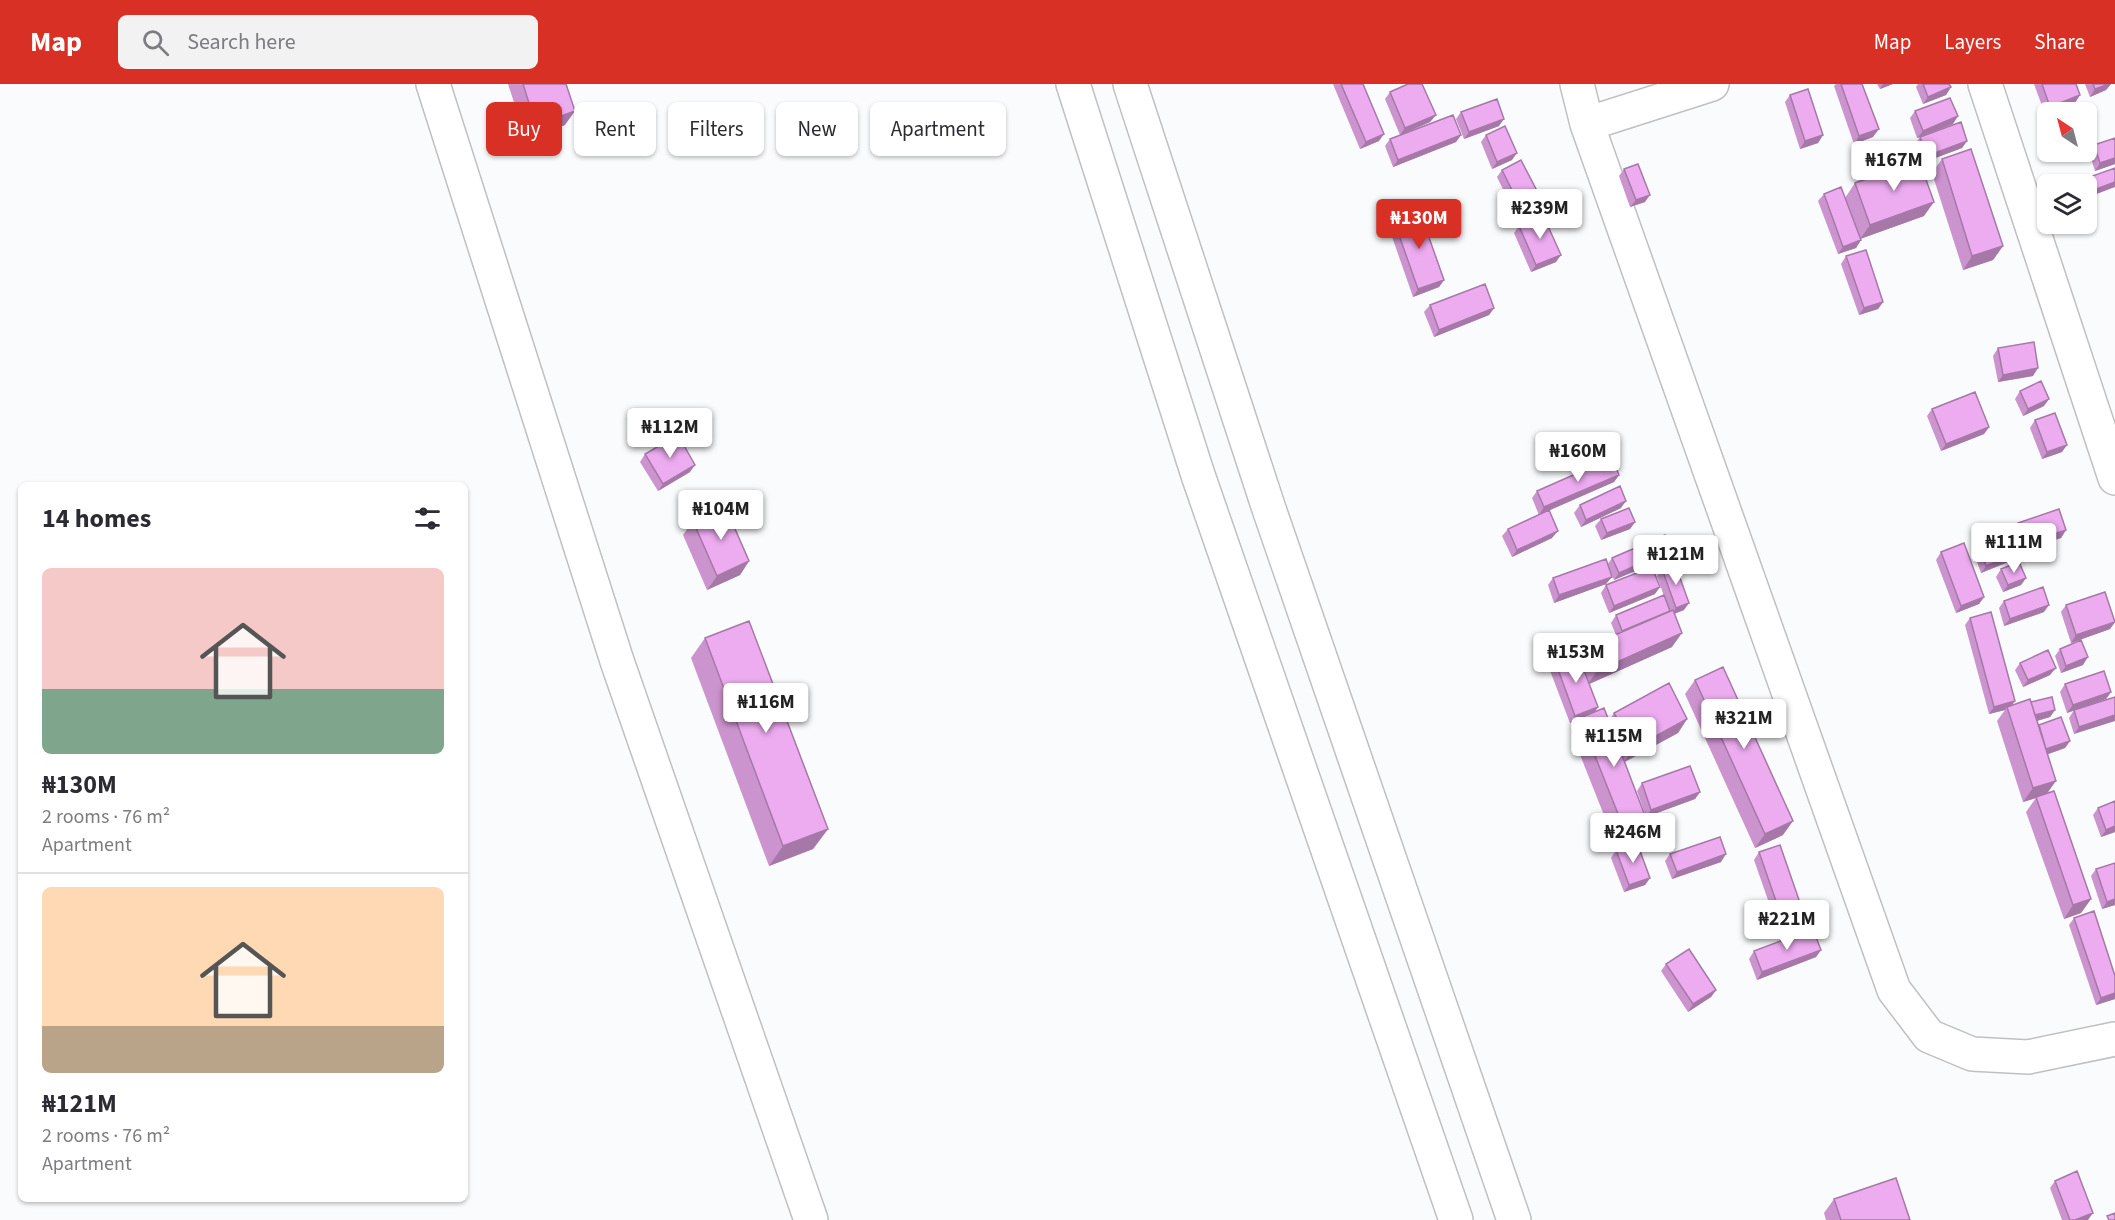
<!DOCTYPE html>
<html lang="en">
<head>
<meta charset="utf-8">
<style>
	body { margin:0; font-family:"Source Sans 3",sans-serif; background:#f2f2f3; color:#2b2b33; height:100vh; display:flex; flex-direction:column; font-size:22px; white-space:nowrap }
	* { box-sizing:border-box; margin:0 }
	p { font-size:20px; color:#7c7c81 }
	.icon { flex:none; width:33px; height:33px; fill:none; stroke:currentColor; stroke-width:2; stroke-linecap:round; stroke-linejoin:round }
	.map { position:relative; flex:1; overflow:hidden }
	.sheet { position:absolute; left:18px; top:398px; width:450px; height:720px; display:flex; flex-direction:column; background:#fff; border-radius:9px; box-shadow:0 2px 4px #0004 }
	.sheet>* { flex:none }
	.hud { position:absolute; left:486px; top:18px; width:570px; height:54px; display:flex; gap:12px }
	.needle { width:39px; rotate:324deg }
	.buttons { position:absolute; left:2037px; top:18px; display:grid; gap:12px }
	.buttons a { display:grid; place-items:center; width:60px; height:60px; border-radius:9px; background:#fff; box-shadow:0 2px 4px #0004; font-size:30px }
	.price { position:absolute; translate:-50% -51px; padding:0 14px; border-radius:6px; background:#fff; color:#222; font-size:20px; line-height:39px; filter:drop-shadow(0 2px 3px #0008) }
	.price::after { content:''; position:absolute; left:50%; top:36px; width:18px; height:14px; margin-left:-9px; background:inherit; clip-path:polygon(0 0,100% 0,50% 100%) }
	.price.on { background:#d93025; color:#fff }
	ul { padding:0; list-style:none }
	li { display:grid; align-content:center; gap:12px; height:318px; padding:0 24px }
	li+li { border-top:2px solid #e1e1e2 }
	li span { display:grid; place-items:center; height:186px; border-radius:9px; color:#555 }
	li>.icon { margin-inline-start:auto }
	span .icon { width:108px; height:108px; fill:#fffc; stroke-width:1 }
	li b { font-size:26px }
	h2 { display:flex; justify-content:space-between; align-items:center; height:72px; padding:0 24px; font-size:26px }
	.pill { padding:0 21px; border-radius:9px; background:#fff; box-shadow:0 2px 4px #0004; font-size:21px; line-height:54px }
	.pill.on { background:#d93025; color:#fff }
	header { display:flex; align-items:center; gap:36px; box-sizing:border-box; height:84px; padding:0 30px; background:#d93025; color:#fff }
	header strong { font-size:28px }
	nav { display:flex; gap:33px; margin-inline-start:auto; font-size:21px }
	.search { width:420px; height:54px; background:#f2f2f3; display:flex; align-items:center; gap:15px; box-sizing:border-box; padding:0 21px; border-radius:9px; color:#7c7c81; font-size:22px }
	.map>svg:first-child { display:block }
	.lines { fill:none; stroke-linecap:round; stroke-linejoin:round }
	.minor-casing { stroke:#c0c0c2; stroke-width:36 }
	.minor { stroke:#fff; stroke-width:33 }
	.wall { fill:#cc94ce }
	.shaded-wall { fill:#a678a8 }
	.building { fill:#edacf0; stroke:#a678a8; stroke-width:1.5 }
</style>
</head>
<body>
<header>
<strong>Map</strong>
<div class="search"><svg class="icon" aria-label="search" viewBox="0 0 24 24"><circle cx="10" cy="10" r="6"/><path d="M15 15l6 6"/></svg>Search here</div>
<nav><a>Map</a><a>Layers</a><a>Share</a></nav>
</header>
<div class="map">
<svg width="2115" height="1136" viewBox="0 0 2115 1136">
	<rect width="100%" height="100%" fill="#fafbfc"/>
	<g class="lines">
		<defs>
			<path id="minor" d="M433,0L617,577L811,1136
				M1073,0L1198,391L1456,1136
				M1130,0L1268,422L1514,1136
				M1577,0L1587,40L1894,906L1929,952L1972,970L2028,973L2115,955
				M1985,0L2115,394
				M1587,40L1712,0"/>
		</defs>
		<!-- minor casing -->
		<use href="#minor" class="minor-casing"/>
		<!-- minor -->
		<use href="#minor" class="minor"/>
	</g>
	<!-- wall -->
	<path class="wall" d="M508,0H566L565,41L526,55Z
		M1333,0H1363L1379,57L1360,65Z
		M1836,0H1862L1873,53L1854,60L1834,2Z
		M1877,0H1893L1880,5Z
		M1918,0H1949L1951,3L1946,11L1923,20L1916,3Z
		M2034,0H2076L2075,19L2045,30Z
		M2085,0H2111L2106,6L2090,13Z
		M1390,8L1436,31L1430,38L1404,50L1461,51L1456,58L1393,83L1385,62L1390,55L1400,51L1385,15Z
		M1790,11L1823,51L1818,59L1800,65L1785,18Z
		M1915,27L1953,40L1922,52L1967,57L1962,64L1922,79L1915,60L1920,53L1917,54L1910,34Z
		M1461,28L1499,42L1464,55L1456,35Z
		M1486,51L1512,76L1492,85L1481,58Z
		M2115,54V80L2095,87L2089,68L2094,61Z
		M1942,75L2003,162L1993,176L1963,186L1932,89Z
		M1624,85L1645,118L1630,123L1619,92Z
		M1502,86L1530,113L1511,122L1497,93Z
		M1855,99L1924,132L1860,155L1861,156L1856,164L1838,170L1818,117L1824,110L1845,114Z
		M1394,137L1444,196L1439,203L1413,213L1389,144Z
		M1519,142L1556,178L1531,188L1514,149Z
		M1846,172L1883,218L1878,225L1859,231L1841,180Z
		M1430,221L1494,224L1489,231L1434,253L1424,228Z
		M1998,264L2033,292L1998,298L1993,272Z
		M2020,307L2044,322L2023,332L2015,315Z
		M1932,325L1989,343L1984,350L1941,367L1927,332Z
		M2035,336L2062,368L2042,375L2030,344Z
		M645,370L690,388L658,407L640,378Z
		M1619,391L1614,398L1549,426L1552,454L1512,473L1502,452L1508,445L1539,431L1532,414L1537,407Z
		M1580,421L1621,424L1581,443L1574,429Z
		M1601,435L1635,438L1630,445L1601,456L1595,442Z
		M693,437L749,477L740,491L707,506L683,451Z
		M2018,439L2066,446L2061,454L2019,467L2012,446Z
		M1978,460L2018,469L2013,476L1981,489L1973,467Z
		M1941,468L1984,513L1979,520L1956,529L1936,476Z
		M1612,474H1666L1614,496L1609,484L1606,500L1554,519L1548,501L1553,494L1607,481Z
		M1662,485L1684,526L1674,530L1672,563L1589,600L1598,623L1595,628L1609,637L1614,629L1687,635L1678,649L1625,678L1638,751L1615,759L1571,648L1579,636L1570,639L1549,584L1555,577L1580,574L1587,563L1616,551L1611,539L1616,531L1666,518L1657,492Z
		M2001,485L2026,494L2021,501L2003,508L1996,493Z
		M1606,501L1655,510L1609,529L1601,509Z
		M2004,517L2044,528L2004,542L1999,524Z
		M2066,521L2115,538L2110,545L2071,559L2061,528Z
		M1970,534L2012,621L2031,618L2055,626L2050,633L2037,637L2039,641L2070,657L2065,664L2048,670L2047,709L2091,815L2081,829L2064,835L2026,728L2036,714L2023,718L1997,637L2005,626L1989,630L1965,541Z
		M705,554L828,745L813,765L769,782L691,574Z
		M2060,565L2083,581L2061,589L2055,572Z
		M2020,579L2050,591L2023,603L2015,586Z
		M1695,596L1783,751L1755,764L1685,610Z
		M2065,600L2111,608L2106,615L2067,629L2060,608Z
		M2115,613L2074,650L2069,634L2074,626Z
		M1642,699L1700,708L1695,715L1646,733L1637,707Z
		M2115,717V748L2101,753L2093,731L2098,724Z
		M1616,766L1650,794L1645,801L1624,808L1611,774Z
		M1759,768L1807,839L1802,846L1781,853L1754,776Z
		M1670,770L1721,778L1672,795L1665,777Z
		M2096,785L2115,821L2102,825L2091,792Z
		M2074,834L2115,915L2096,921L2069,841Z
		M1821,866L1816,873L1757,896L1749,875L1754,867Z
		M1666,880L1716,906L1711,913L1688,928L1661,887Z
		M2055,1097L2088,1136H2062L2050,1104Z
		M1834,1115L1910,1136H1826L1824,1129Z"/>
	<!-- shaded-wall -->
	<path class="shaded-wall" d="M1883,0H1893L1880,5Z
		M2109,0H2111L2106,6L2090,13L2095,5Z
		M1951,3L1946,11L1923,20L1928,13Z
		M2080,11L2075,19L2045,30L2050,23Z
		M575,27L565,41L526,55L536,41Z
		M1436,31L1430,38L1400,51L1405,44Z
		M1958,32L1953,40L1917,54L1923,47Z
		M1504,35L1499,42L1464,55L1469,48Z
		M1879,45L1873,53L1854,60L1859,52Z
		M1384,50L1379,57L1360,65L1366,58Z
		M1461,51L1456,58L1393,83L1398,76Z
		M1823,51L1818,59L1800,65L1805,57Z
		M1967,57L1962,64L1922,79L1927,72Z
		M1517,69L1512,76L1492,85L1497,78Z
		M2115,74V80L2095,87L2100,79Z
		M2115,98V103L2086,114V109Z
		M1536,105L1530,113L1511,122L1516,114Z
		M1650,111L1645,118L1630,123L1636,116Z
		M1934,118L1924,132L1860,155L1870,141Z
		M1861,156L1856,164L1838,170L1843,163Z
		M2003,162L1993,176L1963,186L1972,172Z
		M1561,171L1556,178L1531,188L1536,181Z
		M1444,196L1439,203L1413,213L1418,205Z
		M1883,218L1878,225L1859,231L1864,224Z
		M1494,224L1489,231L1434,253L1439,246Z
		M2038,284L2033,292L1998,298L2003,291Z
		M2049,315L2044,322L2023,332L2028,325Z
		M1989,343L1984,350L1941,367L1946,360Z
		M2067,361L2062,368L2042,375L2047,368Z
		M695,381L690,388L658,407L663,400Z
		M1619,391L1614,398L1539,431L1544,423Z
		M1626,417L1621,424L1581,443L1586,436Z
		M1635,438L1630,445L1601,456L1607,449Z
		M2066,446L2061,454L2019,467L2024,460Z
		M1558,447L1552,454L1512,473L1517,466Z
		M1671,466L1666,474L1614,496L1619,489Z
		M2018,469L2013,476L1981,489L1986,482Z
		M749,477L740,491L707,506L717,492Z
		M1612,493L1606,500L1554,519L1559,511Z
		M2026,494L2021,501L2003,508L2008,501Z
		M1660,503L1655,510L1609,529L1614,522Z
		M1984,513L1979,520L1956,529L1961,522Z
		M1689,519L1684,526L1671,531L1676,524Z
		M2049,521L2044,528L2004,542L2010,535Z
		M2115,538L2110,545L2071,559L2076,551Z
		M1682,549L1672,563L1587,601L1597,587Z
		M2088,573L2083,581L2061,589L2066,582Z
		M2056,584L2050,591L2023,603L2028,596Z
		M2111,608L2106,615L2067,629L2073,621Z
		M2015,617L2010,624L2007,623L2005,626L1989,630L1994,623Z
		M1598,623L1593,630L1580,634L1579,636L1570,639L1575,632Z
		M2055,626L2050,633L2029,639L2034,632Z
		M2115,631V637L2074,650L2079,643Z
		M1687,635L1678,649L1624,678L1634,664Z
		M2070,657L2065,664L2040,673L2045,666Z
		M2056,697L2046,711L2023,718L2033,704Z
		M1700,708L1695,715L1646,733L1651,726Z
		M1647,737L1638,751L1615,759L1624,745Z
		M1793,737L1783,751L1755,764L1765,750Z
		M2115,742V748L2101,753L2106,746Z
		M828,745L813,765L769,782L783,762Z
		M1726,770L1721,778L1672,795L1677,788Z
		M1650,794L1645,801L1624,808L1629,801Z
		M2091,815L2081,829L2064,835L2073,821Z
		M2115,815V821L2102,825L2107,818Z
		M1807,839L1802,846L1781,853L1786,846Z
		M1821,866L1816,873L1757,896L1762,888Z
		M1716,906L1711,913L1688,928L1693,920Z
		M2115,909V915L2096,921L2101,914Z
		M2093,1129L2088,1136H2075Z"/>
	<!-- building -->
	<path class="building" d="M523,0H566L575,27L536,41Z
		M1341,0H1363L1384,50L1366,58Z
		M1408,0H1422L1436,31L1405,44L1390,8Z
		M1841,0H1862L1879,45L1859,52Z
		M1923,0H1949L1951,3L1928,13Z
		M2042,0H2076L2080,11L2050,23Z
		M2093,0H2109L2095,5Z
		M1808,5L1823,51L1805,57L1790,11Z
		M1950,14L1958,32L1923,47L1915,27Z
		M1497,15L1504,35L1469,48L1461,28Z
		M1453,31L1461,51L1398,76L1390,55Z
		M1961,38L1967,57L1927,72L1920,53Z
		M1505,42L1517,69L1497,78L1486,51Z
		M2115,54V74L2100,79L2094,61Z
		M1971,65L2003,162L1972,172L1942,75Z
		M1521,76L1536,105L1516,114L1502,86Z
		M1919,76L1934,118L1870,141L1855,99Z
		M1638,80L1650,111L1636,116L1624,85Z
		M2115,84V98L2086,109V100H2070Z
		M1841,103L1861,156L1843,163L1824,110Z
		M1420,128L1444,196L1418,205L1394,137Z
		M1543,131L1561,171L1536,181L1519,142Z
		M1866,166L1883,218L1864,224L1846,172Z
		M1485,200L1494,224L1439,246L1430,221Z
		M2034,258L2038,284L2003,291L1998,264Z
		M2041,297L2049,315L2028,325L2020,307Z
		M1975,308L1989,343L1946,360L1932,325Z
		M2055,329L2067,361L2047,368L2035,336Z
		M678,351L695,381L663,400L645,370Z
		M1612,374L1619,391L1544,423L1537,407Z
		M1620,402L1626,417L1586,436L1580,421Z
		M725,422L749,477L717,492L693,437Z
		M1629,424L1635,438L1607,449L1601,435Z
		M2059,425L2066,446L2024,460L2018,439Z
		M1549,426L1558,447L1517,466L1508,445Z
		M2009,447L2018,469L1986,482L1978,460Z
		M1665,451L1671,466L1619,489L1612,474Z
		M1964,459L1984,513L1961,522L1941,468Z
		M1606,475L1612,493L1559,511L1553,494Z
		M2019,478L2026,494L2008,501L2001,485Z
		M1675,480L1689,519L1676,524L1662,485Z
		M1652,483L1660,503L1614,522L1606,501Z
		M2043,503L2049,521L2010,535L2004,517Z
		M2105,508L2115,538L2076,551L2066,521Z
		M1664,511L1670,527L1622,547L1616,531Z
		M1673,526L1682,549L1597,587L1587,563Z
		M1991,528L2015,617L1994,623L1970,534Z
		M749,537L828,745L783,762L705,554Z
		M2081,556L2088,573L2066,582L2060,565Z
		M2048,566L2056,584L2028,596L2020,579Z
		M1577,568L1598,623L1575,632L1555,577Z
		M1723,583L1793,737L1765,750L1695,596Z
		M2104,587L2111,608L2073,621L2065,600Z
		M1669,599L1687,635L1634,664L1614,629Z
		M2052,613L2055,626L2035,631L2031,618Z
		M2115,613V631L2079,643L2074,626Z
		M2030,615L2056,697L2033,704L2007,623Z
		M1604,624L1647,737L1624,745L1580,634Z
		M2061,633L2070,657L2046,665L2039,641Z
		M1690,682L1700,708L1651,726L1642,699Z
		M2054,707L2091,815L2073,821L2036,713Z
		M2115,717V742L2106,746L2098,724Z
		M1720,753L1726,770L1677,788L1670,770Z
		M1637,759L1650,794L1629,801L1616,766Z
		M1780,761L1807,839L1786,846L1759,768Z
		M2115,779V815L2107,818L2096,785Z
		M2094,827L2115,892V909L2101,914L2074,834Z
		M1813,845L1821,866L1762,888L1754,867Z
		M1689,865L1716,906L1693,920L1666,880Z
		M2077,1087L2093,1129L2075,1136H2070L2055,1097Z
		M1896,1094L1910,1136H1841L1834,1115Z
		M2115,1129V1136H2109L2107,1132Z"/>
</svg>
<div class="buttons">
<a><svg class="needle" viewBox="-14 -14 28 28"><path d="M0-13l5 13h-10z" fill="#e53935"/><path d="M0 13l5-13h-10z" fill="#7c7c81"/></svg></a>
<a><svg class="icon" aria-label="layers" viewBox="0 0 24 24"><path d="M12 4l9 5-9 5-9-5zM3 14l9 5 9-5"/></svg></a>
</div>
<b class="price" style="left:1894px;top:108px">₦167M</b>
<b class="price" style="left:1540px;top:156px">₦239M</b>
<b class="price on" style="left:1419px;top:166px">₦130M</b>
<b class="price" style="left:670px;top:375px">₦112M</b>
<b class="price" style="left:1578px;top:399px">₦160M</b>
<b class="price" style="left:721px;top:457px">₦104M</b>
<b class="price" style="left:2014px;top:490px">₦111M</b>
<b class="price" style="left:1676px;top:502px">₦121M</b>
<b class="price" style="left:1576px;top:600px">₦153M</b>
<b class="price" style="left:766px;top:650px">₦116M</b>
<b class="price" style="left:1744px;top:666px">₦321M</b>
<b class="price" style="left:1614px;top:684px">₦115M</b>
<b class="price" style="left:1633px;top:780px">₦246M</b>
<b class="price" style="left:1787px;top:867px">₦221M</b>
<div class="hud">
<a class="pill on">Buy</a>
<a class="pill">Rent</a>
<a class="pill">Filters</a>
<a class="pill">New</a>
<a class="pill">Apartment</a>
</div>
<section class="sheet">
<h2>14 homes<svg class="icon" aria-label="filters" viewBox="0 0 24 24"><path d="M4 7h16M4 17h16"/><circle cx="9" cy="7" r="2"/><circle cx="15" cy="17" r="2"/></svg></h2>
<ul>
<li><span style="background:linear-gradient(#f6c9c9 65%,#7fa58c 0)"><svg class="icon" aria-label="home" viewBox="0 0 24 24"><path d="M3 11l9-7 9 7M6 9v11h12V9"/></svg></span><div><b>₦130M</b><p>2 rooms · 76 m²</p><p>Apartment</p></div></li>
<li><span style="background:linear-gradient(#ffd9b3 75%,#b9a48a 0)"><svg class="icon" aria-label="home" viewBox="0 0 24 24"><path d="M3 11l9-7 9 7M6 9v11h12V9"/></svg></span><div><b>₦121M</b><p>2 rooms · 76 m²</p><p>Apartment</p></div></li>
</ul>
</section>
</div>
</body>
</html>
